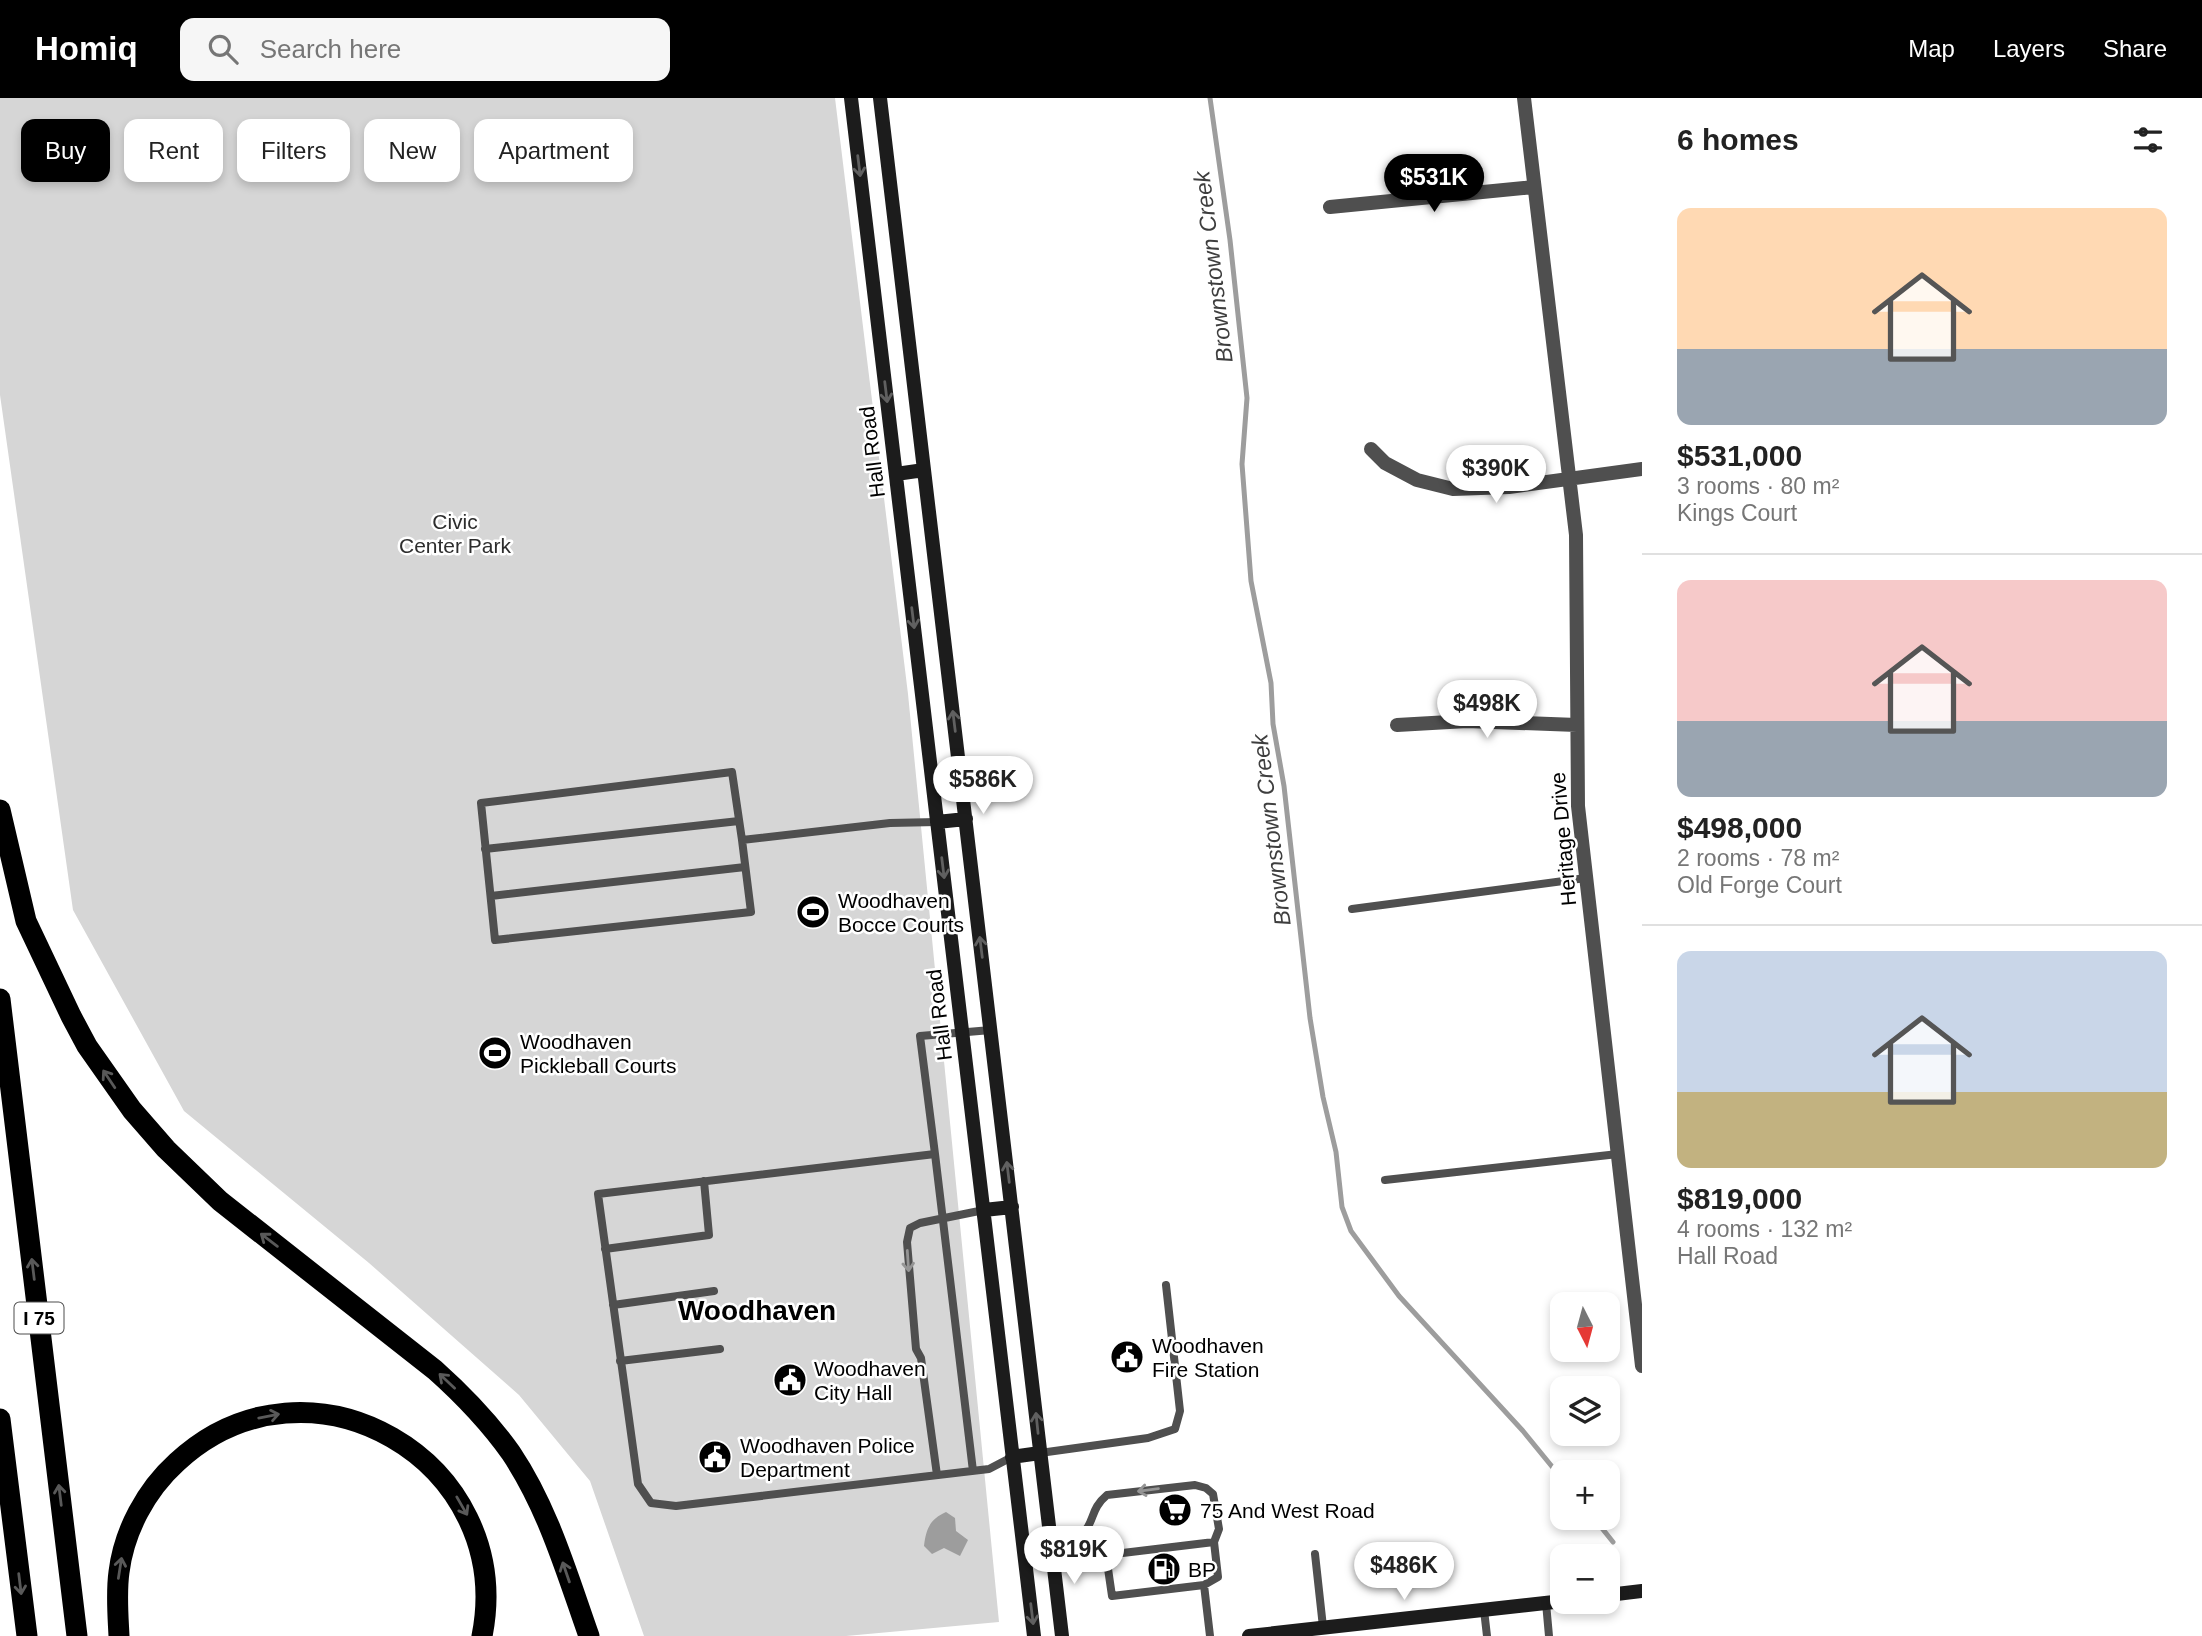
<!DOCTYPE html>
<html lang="en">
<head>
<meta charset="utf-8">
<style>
	body { margin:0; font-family:Helvetica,sans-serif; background:#f6f6f6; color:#222; height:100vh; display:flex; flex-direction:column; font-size:26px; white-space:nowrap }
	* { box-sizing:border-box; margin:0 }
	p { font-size:23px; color:#767676 }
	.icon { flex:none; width:38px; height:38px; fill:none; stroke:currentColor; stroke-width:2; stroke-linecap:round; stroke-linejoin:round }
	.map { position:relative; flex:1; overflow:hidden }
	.sheet { display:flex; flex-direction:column; background:#fff; width:560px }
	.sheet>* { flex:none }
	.hud { position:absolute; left:21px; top:21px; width:665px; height:63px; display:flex; gap:14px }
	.needle { width:46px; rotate:174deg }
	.fabs { position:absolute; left:1550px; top:1194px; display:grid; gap:14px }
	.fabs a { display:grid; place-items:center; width:70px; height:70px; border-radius:14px; background:#fff; box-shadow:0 4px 10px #0003; font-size:35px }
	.price { position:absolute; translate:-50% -60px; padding:0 16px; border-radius:24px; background:#fff; color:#222; font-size:23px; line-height:46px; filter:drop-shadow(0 2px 4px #0008) }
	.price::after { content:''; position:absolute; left:50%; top:42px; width:21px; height:16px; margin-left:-10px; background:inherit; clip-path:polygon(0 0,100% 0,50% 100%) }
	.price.active { background:#000; color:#fff }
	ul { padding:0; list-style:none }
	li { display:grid; align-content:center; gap:14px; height:371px; padding:0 35px }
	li+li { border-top:2px solid #e0e0e0 }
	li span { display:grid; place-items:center; height:217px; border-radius:14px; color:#555 }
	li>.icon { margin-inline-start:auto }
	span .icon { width:126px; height:126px; fill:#fffc; stroke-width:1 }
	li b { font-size:30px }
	h2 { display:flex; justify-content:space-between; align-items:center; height:84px; padding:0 35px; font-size:30px }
	.chip { padding:0 24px; border-radius:14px; background:#fff; box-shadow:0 4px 10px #0003; font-size:24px; line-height:63px }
	.chip.active { background:#000; color:#fff }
	header { display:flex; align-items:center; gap:42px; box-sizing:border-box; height:98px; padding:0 35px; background:#000; color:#fff }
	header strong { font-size:33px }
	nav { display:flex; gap:38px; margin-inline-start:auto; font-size:24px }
	.search { width:490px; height:63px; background:#f6f6f6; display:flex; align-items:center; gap:18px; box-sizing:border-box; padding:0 24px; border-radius:14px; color:#767676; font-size:26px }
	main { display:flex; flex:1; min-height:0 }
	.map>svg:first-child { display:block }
	.park { fill:#d6d6d6 }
	.water { fill:#9d9d9d }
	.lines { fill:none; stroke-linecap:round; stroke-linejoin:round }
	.stream { stroke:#9d9d9d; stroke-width:5 }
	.lane { stroke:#4f4f4f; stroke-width:8 }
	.street { stroke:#4f4f4f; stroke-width:14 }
	.secondary { stroke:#1c1c1c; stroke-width:14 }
	.highway { stroke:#000; stroke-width:21 }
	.oneway { stroke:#606060 }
	.oneway2 { stroke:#595959 }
	.oneway3 { stroke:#959595 }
	.labels { text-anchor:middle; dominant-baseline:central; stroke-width:5; stroke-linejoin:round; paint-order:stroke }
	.shield { fill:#fff; stroke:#4c4c4c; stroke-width:2 }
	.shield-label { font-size:19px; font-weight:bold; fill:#000 }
	.street-label { font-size:21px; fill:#000; stroke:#fff }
	.park-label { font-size:21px; fill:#2d2d2d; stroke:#fff }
	.poi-label { font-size:21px; fill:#000; stroke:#fff; text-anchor:start }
	.water-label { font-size:23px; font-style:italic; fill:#3e3e3e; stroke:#fff }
	.district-label { font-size:28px; font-weight:bold; fill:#000; stroke:#fff }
</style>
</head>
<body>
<header>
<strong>Homiq</strong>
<div class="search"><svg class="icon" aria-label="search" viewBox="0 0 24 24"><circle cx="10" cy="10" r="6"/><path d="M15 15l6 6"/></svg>Search here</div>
<nav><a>Map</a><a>Layers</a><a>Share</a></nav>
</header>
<main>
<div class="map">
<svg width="1642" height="1538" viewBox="0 0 1642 1538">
	<rect width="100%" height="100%" fill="#fff"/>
	<!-- park -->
	<path class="park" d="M0,0H835L908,596L999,1524L846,1538H644L590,1383L519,1297L369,1165L184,1013L73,812L0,297Z"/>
	<!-- water -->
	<path class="water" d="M946,1414L955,1420L956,1433L968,1442L960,1458L944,1450L932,1456L924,1448C926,1431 930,1421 946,1414Z"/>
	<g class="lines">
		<!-- stream -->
		<path class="stream" d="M1210,0L1230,142L1247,300L1242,366L1251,483L1271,585L1273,626L1284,688L1310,920L1323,999L1336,1054L1342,1109L1351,1133L1399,1198L1523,1333L1563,1382
			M1593,1419L1613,1444"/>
		<!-- lane -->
		<path class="lane" d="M742,742L732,674L481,705L495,842L751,814L742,742L890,725L937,724
			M485,751L739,723
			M491,798L745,769
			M1352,811L1586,780
			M935,1056L920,938L991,932
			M1385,1082L1618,1056
			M605,1151L709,1137L704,1083
			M613,1207L714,1193
			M620,1263L720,1251
			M1040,1355L1148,1340L1175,1331L1180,1313L1166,1187
			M973,1373L935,1056L598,1096L638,1386L651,1405L676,1408L989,1371L1012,1359
			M937,1377L921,1260L916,1251L907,1144L910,1130L920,1125L984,1112
			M1080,1438C1096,1424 1089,1412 1107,1397L1195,1387L1206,1390L1213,1396L1219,1431L1214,1444
			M1051,1441L1080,1438L1106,1457L1112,1498L1204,1487L1210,1538
			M1315,1456L1323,1529
			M1106,1457L1214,1444L1218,1479L1204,1487
			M1546,1505L1549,1538
			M1484,1512L1487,1538"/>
		<!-- street -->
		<path class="street" d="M1524,0L1576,437L1578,708L1642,1268
			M1330,109L1534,89
			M1371,351L1385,365L1417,382L1453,391L1509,389L1642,371
			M1397,627L1467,623L1577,627"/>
		<!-- secondary -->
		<path class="secondary" d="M851,0L1034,1538
			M880,0L1062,1538
			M896,376L924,372
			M937,724L966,721
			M984,1112L1012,1109
			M1012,1359L1040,1355
			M1023,1445L1051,1441
			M1608,1497L1642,1493
			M1249,1538L1563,1503"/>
		<!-- highway -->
		<path class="highway" d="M0,712L26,823L71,918L87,948L132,1012L166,1051L220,1103L435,1272C463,1297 489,1324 511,1355C548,1410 567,1476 589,1538
			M0,901L77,1538
			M0,1321L27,1538
			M119,1538C118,1517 116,1495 119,1474C124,1433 146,1392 177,1364C309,1242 517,1363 482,1538"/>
	</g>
	<!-- one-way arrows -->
	<defs><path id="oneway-shaft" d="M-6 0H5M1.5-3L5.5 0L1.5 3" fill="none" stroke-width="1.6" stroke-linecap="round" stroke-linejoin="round" transform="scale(1.75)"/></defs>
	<g class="oneway">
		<use href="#oneway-shaft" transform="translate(859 68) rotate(83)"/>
		<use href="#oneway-shaft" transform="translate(886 294) rotate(83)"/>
		<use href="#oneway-shaft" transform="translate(913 520) rotate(83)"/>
		<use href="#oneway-shaft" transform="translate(954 623) rotate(-97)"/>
		<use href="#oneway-shaft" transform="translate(943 770) rotate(83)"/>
		<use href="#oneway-shaft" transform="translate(981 849) rotate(-97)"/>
		<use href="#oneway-shaft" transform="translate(1008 1074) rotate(-97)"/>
		<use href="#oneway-shaft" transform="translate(1037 1325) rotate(-96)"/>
		<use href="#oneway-shaft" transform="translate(1032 1516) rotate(83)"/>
	</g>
	<g class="oneway2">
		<use href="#oneway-shaft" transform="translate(109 981) rotate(-124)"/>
		<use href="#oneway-shaft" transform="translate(269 1142) rotate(-143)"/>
		<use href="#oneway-shaft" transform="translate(33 1171) rotate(-97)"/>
		<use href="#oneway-shaft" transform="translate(447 1283) rotate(-137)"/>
		<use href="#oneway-shaft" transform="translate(269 1318) rotate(-11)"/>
		<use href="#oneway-shaft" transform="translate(60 1397) rotate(-97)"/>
		<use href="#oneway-shaft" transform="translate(462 1408) rotate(60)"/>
		<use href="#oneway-shaft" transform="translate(120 1470) rotate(-81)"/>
		<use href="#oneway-shaft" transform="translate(566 1474) rotate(-109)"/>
		<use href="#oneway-shaft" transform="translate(20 1486) rotate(83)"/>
	</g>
	<g class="oneway3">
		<use href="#oneway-shaft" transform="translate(908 1163) rotate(86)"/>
		<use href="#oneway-shaft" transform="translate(1148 1392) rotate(173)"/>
	</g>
	<!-- icons -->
	<defs>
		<symbol id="stadium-disc" viewBox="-11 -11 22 22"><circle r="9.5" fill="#000" stroke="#fff"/><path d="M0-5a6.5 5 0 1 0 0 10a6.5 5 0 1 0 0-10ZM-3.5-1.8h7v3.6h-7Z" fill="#fff"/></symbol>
		<symbol id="civic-disc" viewBox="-11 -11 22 22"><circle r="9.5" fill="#000" stroke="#fff"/><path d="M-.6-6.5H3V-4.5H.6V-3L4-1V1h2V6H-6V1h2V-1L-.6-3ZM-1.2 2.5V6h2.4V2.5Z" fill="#fff"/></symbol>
		<symbol id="supermarket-disc" viewBox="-11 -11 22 22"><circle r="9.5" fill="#000" stroke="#fff"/><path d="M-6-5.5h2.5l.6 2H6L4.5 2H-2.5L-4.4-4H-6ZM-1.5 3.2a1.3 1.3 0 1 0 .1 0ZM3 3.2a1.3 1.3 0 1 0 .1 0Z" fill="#fff"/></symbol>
		<symbol id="fuel-disc" viewBox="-11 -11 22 22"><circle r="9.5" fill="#000" stroke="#fff"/><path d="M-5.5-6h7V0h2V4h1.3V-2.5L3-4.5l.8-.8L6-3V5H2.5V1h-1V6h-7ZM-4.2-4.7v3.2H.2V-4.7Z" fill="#fff"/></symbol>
	</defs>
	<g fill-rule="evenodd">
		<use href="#stadium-disc" x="794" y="795" width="38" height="38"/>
		<use href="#stadium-disc" x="476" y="936" width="38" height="38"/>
		<use href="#civic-disc" x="1108" y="1240" width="38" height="38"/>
		<use href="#civic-disc" x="771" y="1263" width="38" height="38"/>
		<use href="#civic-disc" x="696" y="1340" width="38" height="38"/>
		<use href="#supermarket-disc" x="1156" y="1393" width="38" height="38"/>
		<use href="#fuel-disc" x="1145" y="1452" width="38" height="38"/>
	</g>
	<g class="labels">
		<!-- shield labels -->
		<rect class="shield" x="14.5" y="1204.5" width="49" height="31" rx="5"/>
		<g class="shield-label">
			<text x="39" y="1220">I 75</text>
		</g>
		<!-- street labels -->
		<g class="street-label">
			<text transform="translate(872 354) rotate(-97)">Hall Road</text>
			<text transform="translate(1563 741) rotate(-95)">Heritage Drive</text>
			<text transform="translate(939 917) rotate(-97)">Hall Road</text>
		</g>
		<!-- park labels -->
		<g class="park-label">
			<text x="455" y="423">Civic<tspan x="455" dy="24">Center Park</tspan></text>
		</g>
		<!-- poi labels -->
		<g class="poi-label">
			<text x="838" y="802">Woodhaven<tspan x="838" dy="24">Bocce Courts</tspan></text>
			<text x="520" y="943">Woodhaven<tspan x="520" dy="24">Pickleball Courts</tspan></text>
			<text x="1152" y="1247">Woodhaven<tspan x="1152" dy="24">Fire Station</tspan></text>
			<text x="814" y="1270">Woodhaven<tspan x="814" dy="24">City Hall</tspan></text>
			<text x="740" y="1347">Woodhaven Police<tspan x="740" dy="24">Department</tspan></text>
			<text x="1200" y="1412">75 And West Road</text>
			<text x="1188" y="1471">BP</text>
		</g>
		<!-- water labels -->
		<g class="water-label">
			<text transform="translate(1213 169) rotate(-97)">Brownstown Creek</text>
			<text transform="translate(1271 732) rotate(-97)">Brownstown Creek</text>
		</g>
		<!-- district labels -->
		<g class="district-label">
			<text x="757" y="1212">Woodhaven</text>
		</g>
	</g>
</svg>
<div class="fabs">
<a><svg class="needle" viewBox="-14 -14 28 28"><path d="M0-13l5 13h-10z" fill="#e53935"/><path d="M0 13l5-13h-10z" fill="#767676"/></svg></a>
<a><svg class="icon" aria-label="layers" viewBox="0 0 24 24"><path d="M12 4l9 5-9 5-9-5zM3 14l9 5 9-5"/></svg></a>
<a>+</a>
<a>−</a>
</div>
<b class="price active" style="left:1434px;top:116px">$531K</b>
<b class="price" style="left:1496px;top:407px">$390K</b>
<b class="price" style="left:1487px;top:642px">$498K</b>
<b class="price" style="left:983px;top:718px">$586K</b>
<b class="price" style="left:1074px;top:1488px">$819K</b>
<b class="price" style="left:1404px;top:1504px">$486K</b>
<div class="hud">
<a class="chip active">Buy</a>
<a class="chip">Rent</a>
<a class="chip">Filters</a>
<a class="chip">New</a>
<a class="chip">Apartment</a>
</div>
</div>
<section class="sheet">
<h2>6 homes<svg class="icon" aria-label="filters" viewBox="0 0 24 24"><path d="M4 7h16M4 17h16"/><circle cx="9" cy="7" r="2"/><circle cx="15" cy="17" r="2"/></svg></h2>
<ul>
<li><span style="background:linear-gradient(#ffd9b3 65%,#9aa5b1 0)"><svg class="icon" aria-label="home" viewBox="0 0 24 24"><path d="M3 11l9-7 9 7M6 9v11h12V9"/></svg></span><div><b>$531,000</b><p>3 rooms · 80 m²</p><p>Kings Court</p></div></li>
<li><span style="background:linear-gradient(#f6c9c9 65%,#9aa5b1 0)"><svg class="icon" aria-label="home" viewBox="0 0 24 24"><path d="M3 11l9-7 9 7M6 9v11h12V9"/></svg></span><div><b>$498,000</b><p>2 rooms · 78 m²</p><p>Old Forge Court</p></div></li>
<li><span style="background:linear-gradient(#c9d6e8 65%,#c2b280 0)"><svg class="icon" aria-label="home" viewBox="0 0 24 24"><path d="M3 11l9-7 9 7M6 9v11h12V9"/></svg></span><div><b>$819,000</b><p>4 rooms · 132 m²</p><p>Hall Road</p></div></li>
</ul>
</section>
</main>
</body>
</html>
